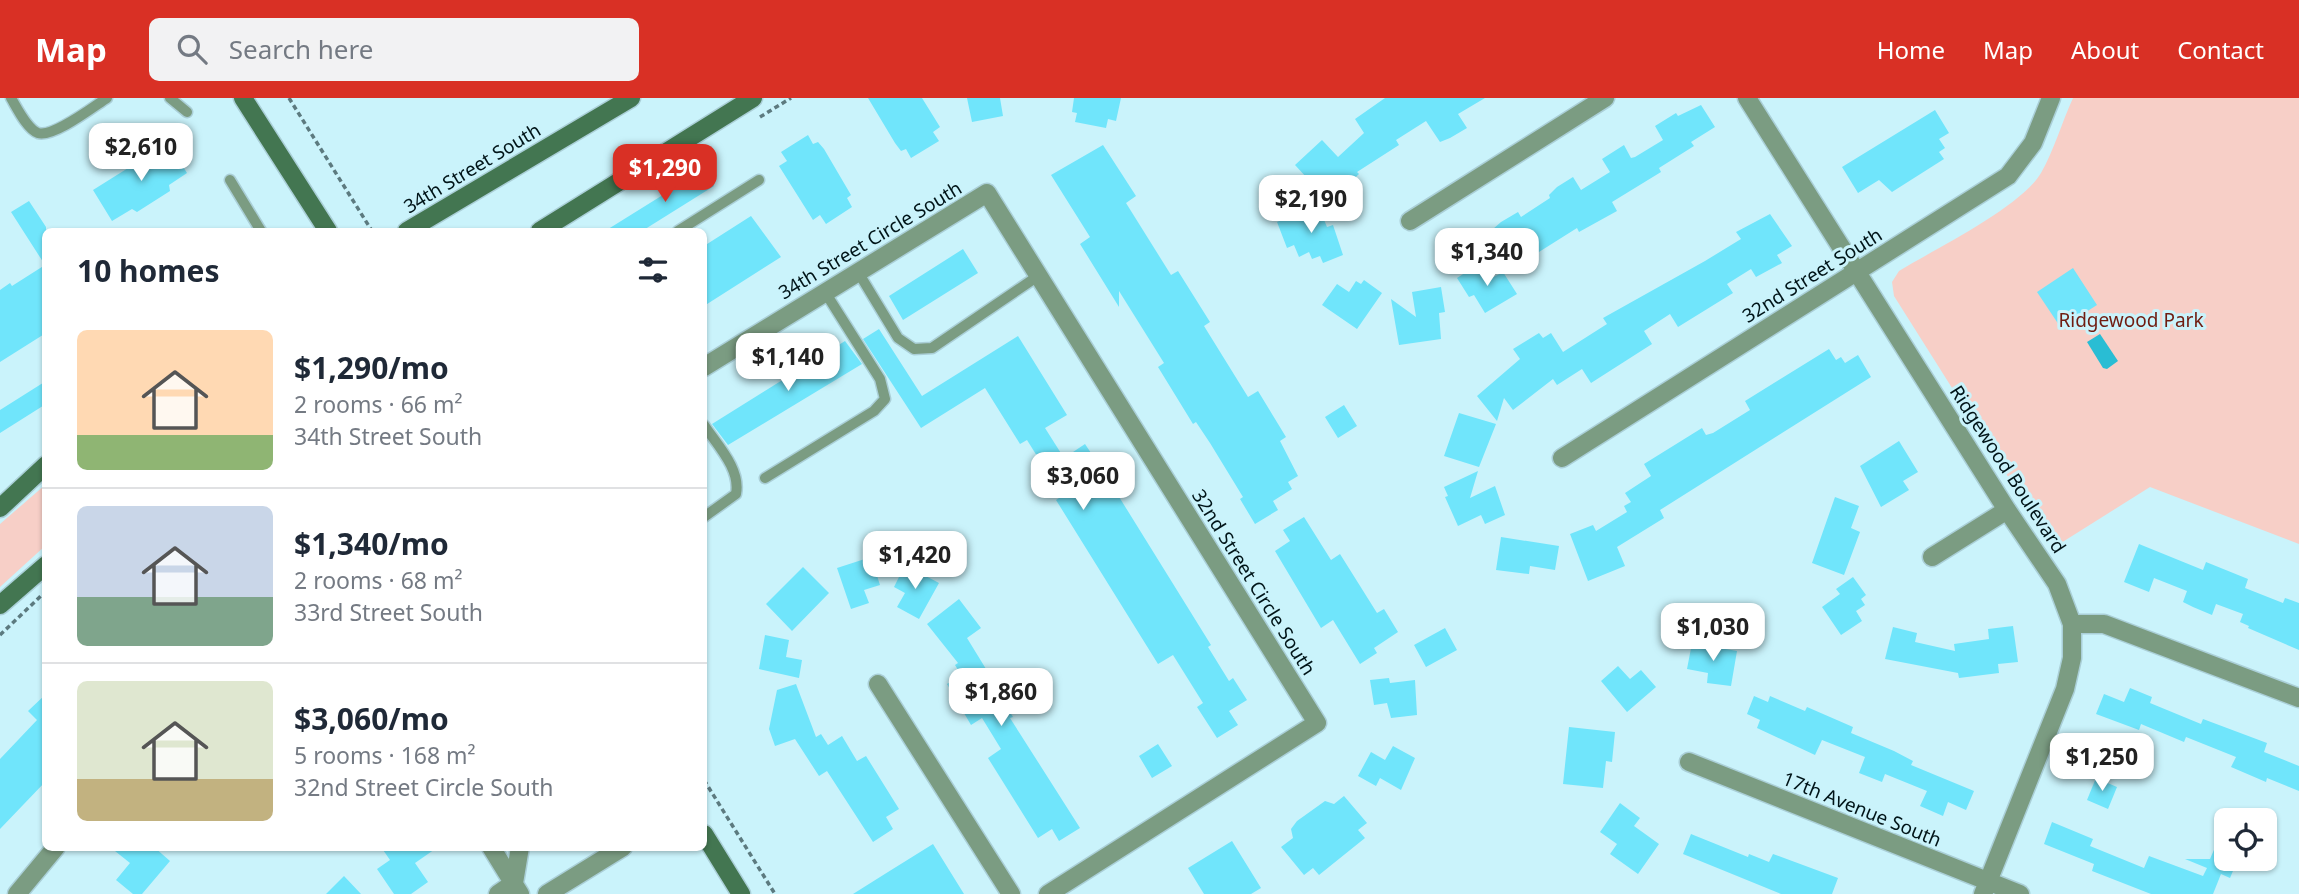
<!DOCTYPE html>
<html lang="en">
<head>
<meta charset="utf-8">
<style>
	body { margin:0; font-family:"Noto Sans",sans-serif; background:#f2f2f3; color:#1f2937; height:100vh; display:flex; flex-direction:column; font-size:26px; white-space:nowrap }
	* { box-sizing:border-box; margin:0 }
	p { font-size:23px; color:#747a83 }
	.icon { flex:none; width:38px; height:38px; fill:none; stroke:currentColor; stroke-width:2; stroke-linecap:round; stroke-linejoin:round }
	.map { position:relative; flex:1; overflow:hidden }
	.sheet { position:absolute; left:42px; top:130px; width:665px; height:623px; display:flex; flex-direction:column; background:#fff; border-radius:10px; box-shadow:0 2px 5px #0004 }
	.sheet>* { flex:none }
	.controls { position:absolute; left:2214px; top:710px; display:grid; gap:14px }
	.controls a { display:grid; place-items:center; width:63px; height:63px; border-radius:10px; background:#fff; box-shadow:0 2px 5px #0004; font-size:35px }
	.price { position:absolute; translate:-50% -60px; padding:0 16px; border-radius:14px; background:#fff; color:#222; font-size:23px; line-height:46px; filter:drop-shadow(0 2px 4px #0008) }
	.price::after { content:''; position:absolute; left:50%; top:42px; width:21px; height:16px; margin-left:-10px; background:inherit; clip-path:polygon(0 0,100% 0,50% 100%) }
	.price.active { background:#d93025; color:#fff }
	ul { padding:0; list-style:none }
	li { display:flex; align-items:center; gap:21px; height:175px; padding:0 35px }
	li+li { border-top:2px solid #e0e1e3 }
	li span { display:grid; place-items:center; flex:none; width:196px; height:140px; border-radius:10px; color:#555 }
	li>.icon { margin-inline-start:auto }
	span .icon { width:84px; height:84px; fill:#fffc; stroke-width:1 }
	li b { font-size:30px }
	h2 { display:flex; justify-content:space-between; align-items:center; height:84px; padding:0 35px; font-size:30px }
	header { display:flex; align-items:center; gap:42px; box-sizing:border-box; height:98px; padding:0 35px; background:#d93025; color:#fff }
	header strong { font-size:33px }
	nav { display:flex; gap:38px; margin-inline-start:auto; font-size:24px }
	.search { width:490px; height:63px; background:#f2f2f3; display:flex; align-items:center; gap:18px; box-sizing:border-box; padding:0 24px; border-radius:10px; color:#747a83; font-size:26px }
	.map>svg:first-child { display:block }
	.green { fill:#f7cfc7 }
	.water { fill:#29bdd4 }
	.building { fill:#70e5fb }
	.lines { fill:none; stroke-linecap:round; stroke-linejoin:round }
	.lane-casing { stroke:#aacfd7; stroke-width:13 }
	.street-casing { stroke:#aacfd7; stroke-width:21 }
	.secondary-casing { stroke:#aacfd7; stroke-width:21 }
	.path { stroke:#5c7a7f; stroke-width:3.5; stroke-dasharray:5 3.5; stroke-linecap:butt }
	.lane { stroke:#7b9c82; stroke-width:10 }
	.street { stroke:#7b9c82; stroke-width:18 }
	.secondary { stroke:#437651; stroke-width:18 }
	.labels { text-anchor:middle; dominant-baseline:central; stroke-width:6; stroke-linejoin:round; paint-order:stroke }
	.street-label { font-size:19px; fill:#001418; stroke:#caf3fb }
	.park-label { font-size:19px; fill:#701c10; stroke:#caf3fb }
</style>
</head>
<body>
<header>
<strong>Map</strong>
<div class="search"><svg class="icon" aria-label="search" viewBox="0 0 24 24"><circle cx="10" cy="10" r="6"/><path d="M15 15l6 6"/></svg>Search here</div>
<nav><a>Home</a><a>Map</a><a>About</a><a>Contact</a></nav>
</header>
<div class="map">
<svg width="2299" height="796" viewBox="0 0 2299 796">
	<rect width="100%" height="100%" fill="#caf3fb"/>
	<!-- green -->
	<path class="green" d="M2073,0H2299V446L2150,389L2053,450L1894,198L1892,184L1899,173C1935,151 2021,109 2041,75C2054,52 2062,24 2073,0Z
		M45,387V448L0,489V426Z"/>
	<!-- water -->
	<path class="water" d="M2100,236L2118,263L2107,271L2103,270L2087,244Z"/>
	<!-- building -->
	<path class="building" d="M868,0H922L940,29L933,34L939,43L911,60L906,51L901,53L895,45Z
		M967,0H1000L1003,18L972,24Z
		M1074,0H1121L1116,23L1108,21L1106,30L1075,24L1077,15L1072,14Z
		M1385,0H1485L1458,16L1467,30L1450,40L1440,44L1426,23L1396,42L1399,47L1357,74L1359,76L1344,90L1333,79L1319,93L1295,67L1322,42L1338,59L1364,35L1355,21Z
		M1701,7L1715,29L1691,44L1694,48L1659,70L1661,74L1612,104L1617,113L1579,134L1577,130L1531,159L1518,140L1504,149L1493,131L1501,124L1518,114L1521,119L1550,100L1549,97L1557,89L1573,79L1581,92L1610,74L1602,61L1624,47L1631,60L1635,59L1663,42L1655,28L1676,15L1678,18Z
		M1935,12L1949,35L1939,41L1945,50L1939,54L1944,61L1892,94L1879,82L1858,95L1842,69Z
		M808,37L813,46L818,44L824,51L851,97L847,100L852,109L826,126L820,117L813,122L779,68L787,63L781,54Z
		M168,45L187,75L169,87L170,93L137,114L132,111L112,123L93,92Z
		M1103,47L1136,98L1126,105L1171,177L1178,173L1210,224L1204,228L1248,299L1258,293L1286,339L1280,343L1298,378L1288,384L1292,391L1273,403L1278,412L1255,426L1240,401L1243,399L1210,345L1196,324L1193,326L1158,269L1164,265L1119,193V209L1080,146L1090,139L1051,77Z
		M703,72L714,88L642,133H605Z
		M29,103L46,129V235L0,264V192L10,185L12,188L45,167L11,114Z
		M1318,107L1327,129L1333,127L1343,157L1323,165L1320,158L1312,161L1309,154L1299,159L1294,147L1287,150L1277,124Z
		M1770,116L1792,148L1777,157L1782,165L1756,179L1751,171L1727,186L1733,195L1678,229L1670,216L1644,233L1652,246L1591,285L1582,271L1557,287L1553,281L1513,312L1504,300L1497,323L1477,298L1520,261L1513,251L1539,235L1543,240L1551,235L1563,254L1607,226L1603,220L1705,163L1741,141L1736,134Z
		M751,118L781,159L704,208V148Z
		M963,151L978,175L903,222L889,198Z
		M1480,165L1490,181L1503,174L1517,196L1485,215L1474,197L1469,199L1457,180Z
		M2073,170L2097,207L2061,230L2037,194Z
		M1364,182L1382,195L1357,231L1322,207L1337,186L1349,194L1356,183L1361,186Z
		M1441,189L1445,214L1439,215L1441,241L1399,247L1391,201L1416,219L1412,194Z
		M879,231L922,298L1018,238L1067,317L1045,330L1064,360L1085,346L1103,373L1211,547L1208,549L1229,583L1233,580L1247,602L1229,613L1238,627L1217,640L1197,609L1203,605L1173,557L1158,566L1056,402L1062,398L1027,342L1020,346L985,290L921,330L863,241Z
		M845,243L862,266L728,347L712,326Z
		M1829,251L1836,262L1841,259L1845,265L1858,257L1871,279L1660,412L1664,420L1617,449L1625,468L1588,483L1570,436L1593,427L1596,433L1627,414L1624,408L1631,404L1625,395L1651,378L1644,366L1702,330L1706,337L1713,335L1750,312L1745,303Z
		M46,283V306L0,335V312Z
		M1344,307L1357,328L1338,340L1325,319Z
		M1459,315L1496,326L1479,369L1444,358Z
		M1899,343L1918,374L1903,383L1909,392L1881,409L1860,368Z
		M1478,373L1470,400L1495,388L1505,417L1485,426L1481,417L1458,428L1445,399L1448,398L1444,389Z
		M1835,399L1859,408L1851,430L1860,434L1844,477L1812,465Z
		M1304,419L1331,462L1340,456L1377,515L1384,511L1398,534L1374,550L1377,555L1360,566L1333,522L1321,530L1275,453L1290,443L1283,432Z
		M1501,439L1559,448L1555,472L1530,468L1529,476L1496,472Z
		M2139,446L2203,472L2206,464L2248,481L2245,490L2283,505L2285,500L2299,505V552L2248,530L2249,528L2240,524L2243,516L2216,506L2212,517L2193,509L2183,504L2187,493L2154,480L2149,494L2124,484Z
		M871,459L880,487L864,492L869,505L851,511L837,470Z
		M905,467L939,485L919,521L897,509L905,495L894,489Z
		M803,469L829,495L792,533L766,506Z
		M1853,479L1866,497L1861,501L1865,507L1856,513L1862,523L1841,537L1822,509L1840,496L1836,491Z
		M959,501L981,530L967,540L994,584L992,585L1013,619L1010,620L1080,730L1059,743L1052,731L1038,740L988,660L1001,651L982,620L971,627L947,586L961,577L955,567L958,565L927,526Z
		M2013,528L2018,564L1998,566L1999,575L1959,580L1958,575L1885,561L1893,529L1917,535L1915,544L1955,553L1954,546L1989,541L1988,531Z
		M1445,530L1457,552L1426,569L1414,547Z
		M765,537L789,542L786,559L802,562L799,580L759,571Z
		M1692,545L1737,553L1731,588L1707,585L1708,575L1687,571Z
		M1618,568L1630,581L1641,572L1656,589L1627,614L1601,583Z
		M1389,580L1390,585L1415,582L1417,617L1391,620L1387,605L1374,607L1370,582Z
		M796,586L816,639L821,636L828,647L842,638L857,663L866,658L899,711L886,719L893,731L873,744L827,673L819,678L795,641L775,648L769,631L777,592Z
		M2130,590L2152,599L2150,605L2201,626L2203,621L2267,645L2264,654L2299,668V693L2267,680L2266,684L2231,669L2236,659L2186,639L2184,644L2141,626L2139,632L2096,616L2104,596L2124,604Z
		M46,596V683L0,731V661L37,622L28,613Z
		M1754,598L1768,604L1770,598L1805,613L1807,609L1853,629L1851,635L1894,653L1913,663L1911,667L1974,693L1966,712L1948,704L1943,718L1920,708L1927,693L1885,676L1882,684L1859,675L1865,659L1822,642L1815,657L1757,630L1760,622L1747,616Z
		M1569,629L1615,634L1612,664L1606,663L1603,690L1563,686Z
		M1158,646L1172,668L1152,680L1139,658Z
		M1393,648L1415,660L1401,692L1380,680L1376,688L1358,678L1371,654L1385,662Z
		M2096,680L2117,689L2108,711L2087,702Z
		M1344,698L1367,725L1358,732L1365,740L1319,777L1313,770L1304,777L1281,749L1293,740L1291,731L1297,723L1325,703L1334,706Z
		M1620,705L1640,720L1634,728L1659,746L1638,776L1610,756L1617,746L1600,734Z
		M2052,724L2093,741L2090,748L2144,770L2149,758L2203,778L2207,770L2185,761H2210L2226,724V761H2238L2230,780L2221,776L2213,796H2151L2092,773L2094,766L2044,746Z
		M1691,736L1748,759L1749,756L1769,764L1773,756L1838,780L1832,796H1781L1683,756Z
		M1232,743L1261,790L1251,796H1204L1188,770Z
		M933,746L964,796H853L888,774Z
		M110,749H154L170,763L142,796H133L116,782L130,765Z
		M381,749H438L415,765L428,784L411,796H394L377,771L390,762Z
		M344,778L361,796H326Z"/>
	<g class="lines">
		<defs>
			<path id="lane" d="M11,0C17,10 27,31 38,35C53,40 93,9 107,0
				M170,0L187,14
				M230,82L261,133
				M678,133L759,82
				M858,174L898,240L914,251L932,250L1038,178
				M704,327C717,347 741,371 736,396L704,419
				M765,380L874,313L885,301L880,281L825,194"/>
			<path id="street" d="M1747,0L2007,412L2057,486L2072,526V560L2065,591L1983,796
				M1410,123L1605,0
				M704,269L987,95L1317,625L1048,796
				M1562,360L2008,78L2033,45L2051,0
				M1932,459L2007,412
				M2072,526H2104L2299,600
				M878,586L1011,796
				M1689,664L2020,796
				M491,749L520,796
				M17,796L56,749
				M498,796L514,785L520,749
				M547,796L623,749"/>
			<path id="secondary" d="M243,0L328,133
				M407,133L631,0
				M540,133L753,0
				M0,410L46,367
				M0,507L46,467
				M704,736L741,796"/>
		</defs>
		<!-- lane casing -->
		<use href="#lane" class="lane-casing"/>
		<!-- street casing -->
		<use href="#street" class="street-casing"/>
		<!-- secondary casing -->
		<use href="#secondary" class="secondary-casing"/>
		<!-- path -->
		<path class="path" d="M289,0L372,133
			M760,19L791,0
			M0,537L44,495
			M704,682L775,796"/>
		<!-- lane -->
		<use href="#lane" class="lane"/>
		<!-- street -->
		<use href="#street" class="street"/>
		<!-- secondary -->
		<use href="#secondary" class="secondary"/>
	</g>
	<g class="labels">
		<!-- street labels -->
		<g class="street-label">
			<text transform="translate(472 70) rotate(-31)">34th Street South</text>
			<text transform="translate(870 142) rotate(-31)">34th Street Circle South</text>
			<text transform="translate(1812 177) rotate(-32)">32nd Street South</text>
			<text transform="translate(2008 371) rotate(57)">Ridgewood Boulevard</text>
			<text transform="translate(1254 484) rotate(58)">32nd Street Circle South</text>
			<text transform="translate(1862 711) rotate(22)">17th Avenue South</text>
		</g>
		<!-- park labels -->
		<g class="park-label">
			<text x="2131" y="222">Ridgewood Park</text>
		</g>
	</g>
</svg>
<div class="controls">
<a><svg class="icon" aria-label="locate" viewBox="0 0 24 24"><circle cx="12" cy="12" r="6"/><path d="M12 2v4M12 18v4M2 12h4M18 12h4"/></svg></a>
</div>
<b class="price" style="left:141px;top:85px">$2,610</b>
<b class="price active" style="left:665px;top:106px">$1,290</b>
<b class="price" style="left:1311px;top:137px">$2,190</b>
<b class="price" style="left:1487px;top:190px">$1,340</b>
<b class="price" style="left:788px;top:295px">$1,140</b>
<b class="price" style="left:1083px;top:414px">$3,060</b>
<b class="price" style="left:915px;top:493px">$1,420</b>
<b class="price" style="left:1713px;top:565px">$1,030</b>
<b class="price" style="left:1001px;top:630px">$1,860</b>
<b class="price" style="left:2102px;top:695px">$1,250</b>
<section class="sheet">
<h2>10 homes<svg class="icon" aria-label="filters" viewBox="0 0 24 24"><path d="M4 7h16M4 17h16"/><circle cx="9" cy="7" r="2"/><circle cx="15" cy="17" r="2"/></svg></h2>
<ul>
<li><span style="background:linear-gradient(#ffd9b3 75%,#8fb573 0)"><svg class="icon" aria-label="home" viewBox="0 0 24 24"><path d="M3 11l9-7 9 7M6 9v11h12V9"/></svg></span><div><b>$1,290/mo</b><p>2 rooms · 66 m²</p><p>34th Street South</p></div></li>
<li><span style="background:linear-gradient(#c9d6e8 65%,#7fa58c 0)"><svg class="icon" aria-label="home" viewBox="0 0 24 24"><path d="M3 11l9-7 9 7M6 9v11h12V9"/></svg></span><div><b>$1,340/mo</b><p>2 rooms · 68 m²</p><p>33rd Street South</p></div></li>
<li><span style="background:linear-gradient(#dfe7d0 70%,#c2b280 0)"><svg class="icon" aria-label="home" viewBox="0 0 24 24"><path d="M3 11l9-7 9 7M6 9v11h12V9"/></svg></span><div><b>$3,060/mo</b><p>5 rooms · 168 m²</p><p>32nd Street Circle South</p></div></li>
</ul>
</section>
</div>
</body>
</html>
